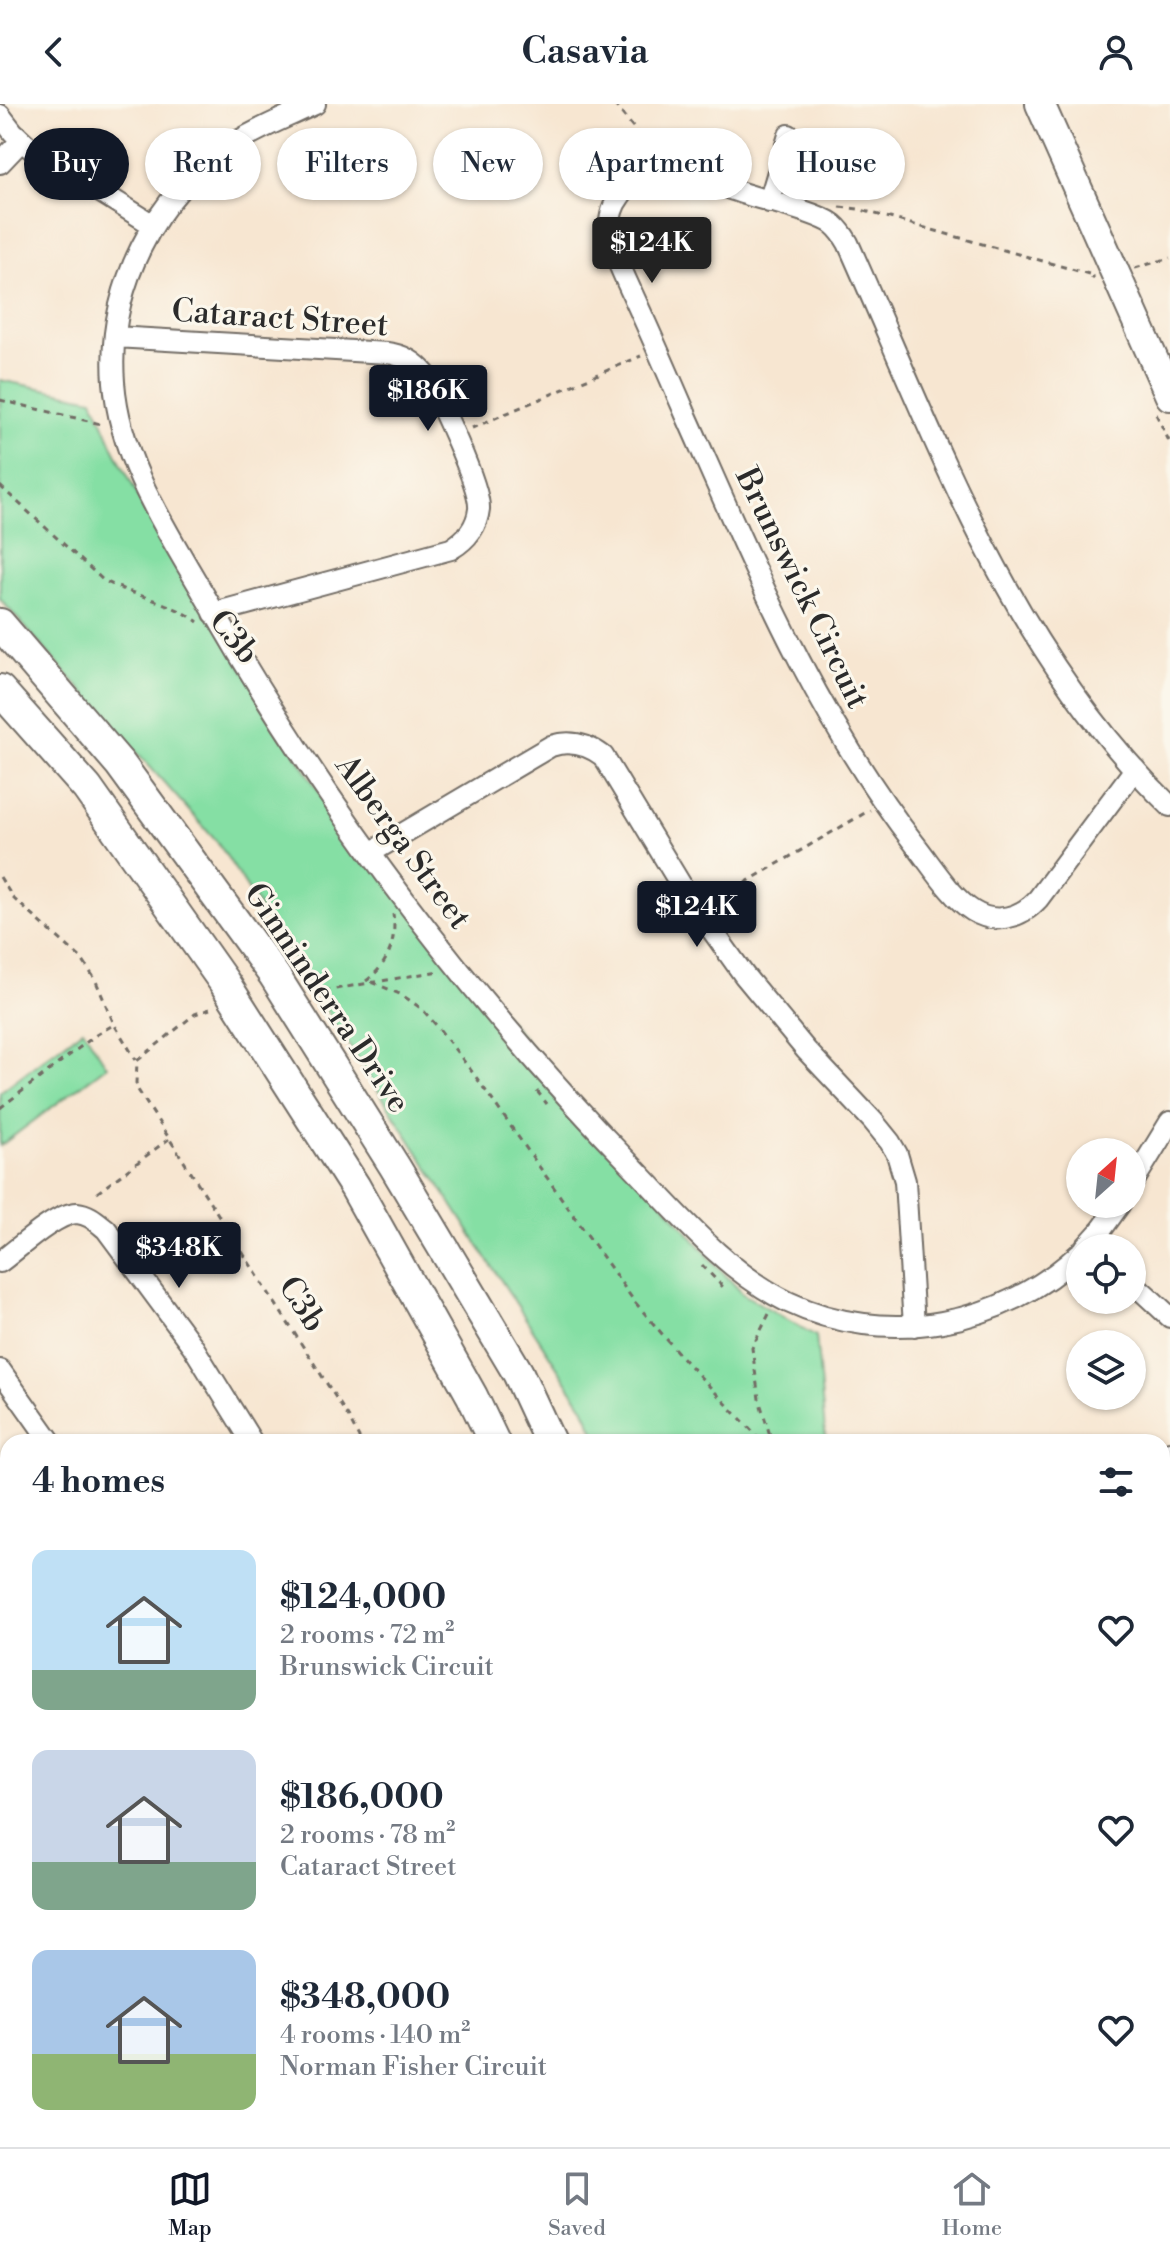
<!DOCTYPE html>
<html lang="en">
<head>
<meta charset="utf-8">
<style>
	body { margin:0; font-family:"Libre Bodoni",serif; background:#f6f6f7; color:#1f2937; height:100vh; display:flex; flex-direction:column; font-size:30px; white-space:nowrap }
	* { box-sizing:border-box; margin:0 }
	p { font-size:26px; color:#747a83 }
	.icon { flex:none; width:44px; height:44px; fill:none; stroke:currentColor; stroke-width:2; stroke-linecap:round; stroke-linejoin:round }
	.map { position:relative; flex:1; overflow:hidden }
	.side { position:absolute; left:0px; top:1330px; width:1170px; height:714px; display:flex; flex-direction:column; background:#fff; border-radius:24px 24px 0 0; box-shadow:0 2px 6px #0004 }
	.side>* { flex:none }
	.hud { position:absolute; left:24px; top:24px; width:1122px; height:72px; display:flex; gap:16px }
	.needle { width:52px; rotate:27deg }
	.tools { position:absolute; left:1066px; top:1034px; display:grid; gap:16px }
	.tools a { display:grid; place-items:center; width:80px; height:80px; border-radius:50%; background:#fff; box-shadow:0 2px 6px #0004; font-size:40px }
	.price { position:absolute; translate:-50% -68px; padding:0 18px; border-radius:8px; background:#111827; color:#fff; font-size:26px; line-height:52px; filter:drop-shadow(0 2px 4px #0008) }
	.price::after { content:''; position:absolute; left:50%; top:48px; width:24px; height:18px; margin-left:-12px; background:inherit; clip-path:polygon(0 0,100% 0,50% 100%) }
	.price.on { background:#222; color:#fff }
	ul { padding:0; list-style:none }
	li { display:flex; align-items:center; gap:24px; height:200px; padding:0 32px }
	li span { display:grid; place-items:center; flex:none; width:224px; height:160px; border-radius:16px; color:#555 }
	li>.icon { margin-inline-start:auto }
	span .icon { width:96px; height:96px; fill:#fffc; stroke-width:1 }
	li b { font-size:34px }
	h2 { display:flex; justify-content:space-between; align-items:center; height:96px; padding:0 32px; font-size:34px }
	.pill { padding:0 28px; border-radius:36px; background:#fff; box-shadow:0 2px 6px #0004; font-size:28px; line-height:72px }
	.pill.on { background:#111827; color:#fff }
	header { display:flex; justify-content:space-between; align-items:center; height:104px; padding:0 32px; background:#fff; font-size:36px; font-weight:600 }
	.tab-bar { display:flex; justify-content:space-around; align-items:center; height:112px; border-top:2px solid #e0e1e3; background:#fff; font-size:22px; color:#747a83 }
	.tab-bar a { display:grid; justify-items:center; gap:4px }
	.tab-bar .on { color:#111827 }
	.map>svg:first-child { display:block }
	.green { fill:#85dfa4; stroke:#588568; stroke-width:2 }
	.forest { fill:#6cbe8a; stroke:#4c745a; stroke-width:2 }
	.building { fill:#b699cd }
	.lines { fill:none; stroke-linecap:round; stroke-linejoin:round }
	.street-casing { stroke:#726c65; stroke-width:24 }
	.secondary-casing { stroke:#726c65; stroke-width:32 }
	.primary-casing { stroke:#726c65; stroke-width:34 }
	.path { stroke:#726c65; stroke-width:3; stroke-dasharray:6 6; stroke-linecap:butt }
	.street { stroke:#fff; stroke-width:20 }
	.secondary { stroke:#fff; stroke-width:28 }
	.primary { stroke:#fff; stroke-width:30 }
	.labels { text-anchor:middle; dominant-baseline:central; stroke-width:6; stroke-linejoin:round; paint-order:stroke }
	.street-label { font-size:32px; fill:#2b2b2b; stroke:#fbf7ec }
</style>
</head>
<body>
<header><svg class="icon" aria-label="back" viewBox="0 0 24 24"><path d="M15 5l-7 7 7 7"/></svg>Casavia<svg class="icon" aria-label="person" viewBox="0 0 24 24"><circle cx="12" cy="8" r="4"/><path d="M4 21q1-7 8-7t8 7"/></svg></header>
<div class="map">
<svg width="1170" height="2043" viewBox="0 0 1170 2043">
	<rect width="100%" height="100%" fill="#fbf7ec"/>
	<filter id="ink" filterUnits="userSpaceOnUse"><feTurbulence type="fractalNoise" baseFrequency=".0125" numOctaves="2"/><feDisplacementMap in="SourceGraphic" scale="16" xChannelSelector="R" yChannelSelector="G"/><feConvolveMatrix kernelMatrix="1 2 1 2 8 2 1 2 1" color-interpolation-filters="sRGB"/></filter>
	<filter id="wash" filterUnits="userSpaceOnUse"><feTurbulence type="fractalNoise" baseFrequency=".006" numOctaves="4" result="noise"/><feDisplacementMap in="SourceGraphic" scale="32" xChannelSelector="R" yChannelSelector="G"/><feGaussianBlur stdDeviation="1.8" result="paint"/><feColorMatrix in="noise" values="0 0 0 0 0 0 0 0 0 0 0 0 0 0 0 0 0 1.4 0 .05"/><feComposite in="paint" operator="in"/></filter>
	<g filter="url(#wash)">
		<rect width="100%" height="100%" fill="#f7e6d1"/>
		<!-- green -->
		<path class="green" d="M0,276L93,295L113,343L150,415L328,702L716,1161L743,1190L816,1232L826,1338H599L583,1303L218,739L0,495Z
			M83,925L107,962L0,1042V988Z"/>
		<!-- forest -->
		<path class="forest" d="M1162,1929L1170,1936V2043H914L911,2036H1162Z"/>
		<g id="blocks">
			<!-- building -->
			<path class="building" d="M488,2036H587L574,2043H491Z"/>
		</g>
	</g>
	<g filter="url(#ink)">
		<use href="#blocks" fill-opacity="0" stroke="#726c65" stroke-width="2"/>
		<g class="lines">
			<defs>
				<path id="street" d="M315,0C287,13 258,24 232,41C154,91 107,185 114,278C120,356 165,423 203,489C322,698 468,893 635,1065C681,1113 727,1168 788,1198C885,1244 1003,1222 1080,1149
					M0,11L13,28L29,43L153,121
					M0,59L21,37
					M769,98L789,31
					M115,233L387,249C404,251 415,258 426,271C438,294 481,383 479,405C477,423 466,436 451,445L214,509
					M1135,665L1038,795C1021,814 995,821 973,807C952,794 932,762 917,743C815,613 753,461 686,311C670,274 654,237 637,200C628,180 618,160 611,139C608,122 609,106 620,92C650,49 706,78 745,90C767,97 816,108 833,120C839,125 844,132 848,139C937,338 1010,547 1170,702
					M370,749L551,642C570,636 587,640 603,652L687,791L744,871L806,946L873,1017L890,1038L897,1050L905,1077L914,1222
					M1132,1080L1170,1018
					M1085,1144L1102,1125L1120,1100
					M0,1158C18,1145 56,1109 77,1109C89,1110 97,1118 106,1125L192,1241L252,1338
					M1132,1178L1170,1213
					M0,1266L51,1338
					M1162,1352L1170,1348
					M1162,1476L1170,1484
					M0,1594L8,1609
					M1162,1788L1170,1796
					M0,1848L8,1846
					M169,2036L173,2043
					M396,2043L409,2036"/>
				<path id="secondary" d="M1040,0L1170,292"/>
				<path id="primary" d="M0,520L120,660L274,871L395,1063L518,1269L550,1338
					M0,586L87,684L224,878L355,1083L472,1292L494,1338
					M797,2036L800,2043
					M854,2036L857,2043"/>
			</defs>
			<!-- street casing -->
			<use href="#street" class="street-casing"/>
			<!-- secondary casing -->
			<use href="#secondary" class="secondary-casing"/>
			<!-- primary casing -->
			<use href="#primary" class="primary-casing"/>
			<!-- path -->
			<path class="path" d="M614,0L656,51
				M840,103L858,105L1089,170L1091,175L1094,172
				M1135,164L1170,154
				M0,296L105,321
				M1156,310L1170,339
				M472,324L641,252
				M0,382L103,476C134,493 169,496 198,518
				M0,773L13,794L81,854L95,875L114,920L136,956
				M714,797L870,706
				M366,877C388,861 397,837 393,810
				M372,878L402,891L422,905L437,922L476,973L634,1197L686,1258L763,1338
				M312,889L439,867
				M210,905L195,910L137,957L136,979L138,986L349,1314L361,1338
				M537,987L547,1000
				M0,1004L96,931L113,921
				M97,1089L170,1034
				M702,1161L723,1183L727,1179
				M769,1210L752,1244L759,1295L772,1338
				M1,1626L8,1637
				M706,2036L709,2043
				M1057,2036L1061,2043
				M1062,2036L1067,2043
				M356,2043L368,2036
				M440,2043L453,2036"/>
			<!-- street -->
			<use href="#street" class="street"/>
			<!-- secondary -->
			<use href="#secondary" class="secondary"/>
			<!-- primary -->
			<use href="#primary" class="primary"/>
		</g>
	</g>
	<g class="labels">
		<!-- street labels -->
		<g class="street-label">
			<text transform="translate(280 214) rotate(4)">Cataract Street</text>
			<text transform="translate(802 484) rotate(64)">Brunswick Circuit</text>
			<text transform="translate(234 533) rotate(51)">C3b</text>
			<text transform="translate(403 738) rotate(54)">Alberga Street</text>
			<text transform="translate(327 894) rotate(56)">Ginninderra Drive</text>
			<text transform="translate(302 1200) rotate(57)">C3b</text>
		</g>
	</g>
</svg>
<div class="tools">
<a><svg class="needle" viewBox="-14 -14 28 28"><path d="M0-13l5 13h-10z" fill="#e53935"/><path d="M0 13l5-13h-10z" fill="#747a83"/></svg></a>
<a><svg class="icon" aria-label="locate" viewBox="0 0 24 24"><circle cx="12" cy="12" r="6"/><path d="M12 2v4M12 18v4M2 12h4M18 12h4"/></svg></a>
<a><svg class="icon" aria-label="layers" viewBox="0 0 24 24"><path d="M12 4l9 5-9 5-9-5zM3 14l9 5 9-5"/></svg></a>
</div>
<b class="price on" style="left:652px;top:181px">$124K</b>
<b class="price" style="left:428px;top:329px">$186K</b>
<b class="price" style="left:697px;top:845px">$124K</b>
<b class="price" style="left:179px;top:1186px">$348K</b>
<div class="hud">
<a class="pill on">Buy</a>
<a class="pill">Rent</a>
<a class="pill">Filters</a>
<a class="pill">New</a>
<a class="pill">Apartment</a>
<a class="pill">House</a>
</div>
<section class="side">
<h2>4 homes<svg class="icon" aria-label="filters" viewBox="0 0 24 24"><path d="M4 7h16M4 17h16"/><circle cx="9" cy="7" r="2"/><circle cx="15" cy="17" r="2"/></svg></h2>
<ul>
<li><span style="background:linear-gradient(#bfe0f5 75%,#7fa58c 0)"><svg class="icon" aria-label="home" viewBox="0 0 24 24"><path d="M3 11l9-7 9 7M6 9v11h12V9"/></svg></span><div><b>$124,000</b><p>2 rooms · 72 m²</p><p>Brunswick Circuit</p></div><svg class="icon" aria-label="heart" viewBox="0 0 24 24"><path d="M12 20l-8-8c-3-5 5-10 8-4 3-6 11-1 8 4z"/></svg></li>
<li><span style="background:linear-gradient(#c9d6e8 70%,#7fa58c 0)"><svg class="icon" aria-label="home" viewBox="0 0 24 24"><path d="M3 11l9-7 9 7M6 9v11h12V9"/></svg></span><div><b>$186,000</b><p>2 rooms · 78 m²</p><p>Cataract Street</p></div><svg class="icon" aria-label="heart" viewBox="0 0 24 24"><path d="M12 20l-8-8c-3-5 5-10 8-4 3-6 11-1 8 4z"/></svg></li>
<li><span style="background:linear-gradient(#a9c7e8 65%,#8fb573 0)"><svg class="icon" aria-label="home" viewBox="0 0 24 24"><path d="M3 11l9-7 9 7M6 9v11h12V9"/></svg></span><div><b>$348,000</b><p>4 rooms · 140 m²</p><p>Norman Fisher Circuit</p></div><svg class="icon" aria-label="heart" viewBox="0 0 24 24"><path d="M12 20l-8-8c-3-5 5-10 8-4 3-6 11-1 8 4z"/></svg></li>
</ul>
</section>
</div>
<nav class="tab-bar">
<a class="on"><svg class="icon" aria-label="map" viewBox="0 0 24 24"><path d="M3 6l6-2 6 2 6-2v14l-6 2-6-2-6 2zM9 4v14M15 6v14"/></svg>Map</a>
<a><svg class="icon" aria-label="saved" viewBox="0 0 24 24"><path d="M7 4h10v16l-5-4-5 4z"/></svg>Saved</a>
<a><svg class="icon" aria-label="home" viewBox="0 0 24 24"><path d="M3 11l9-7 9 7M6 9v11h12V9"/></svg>Home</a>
</nav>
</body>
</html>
